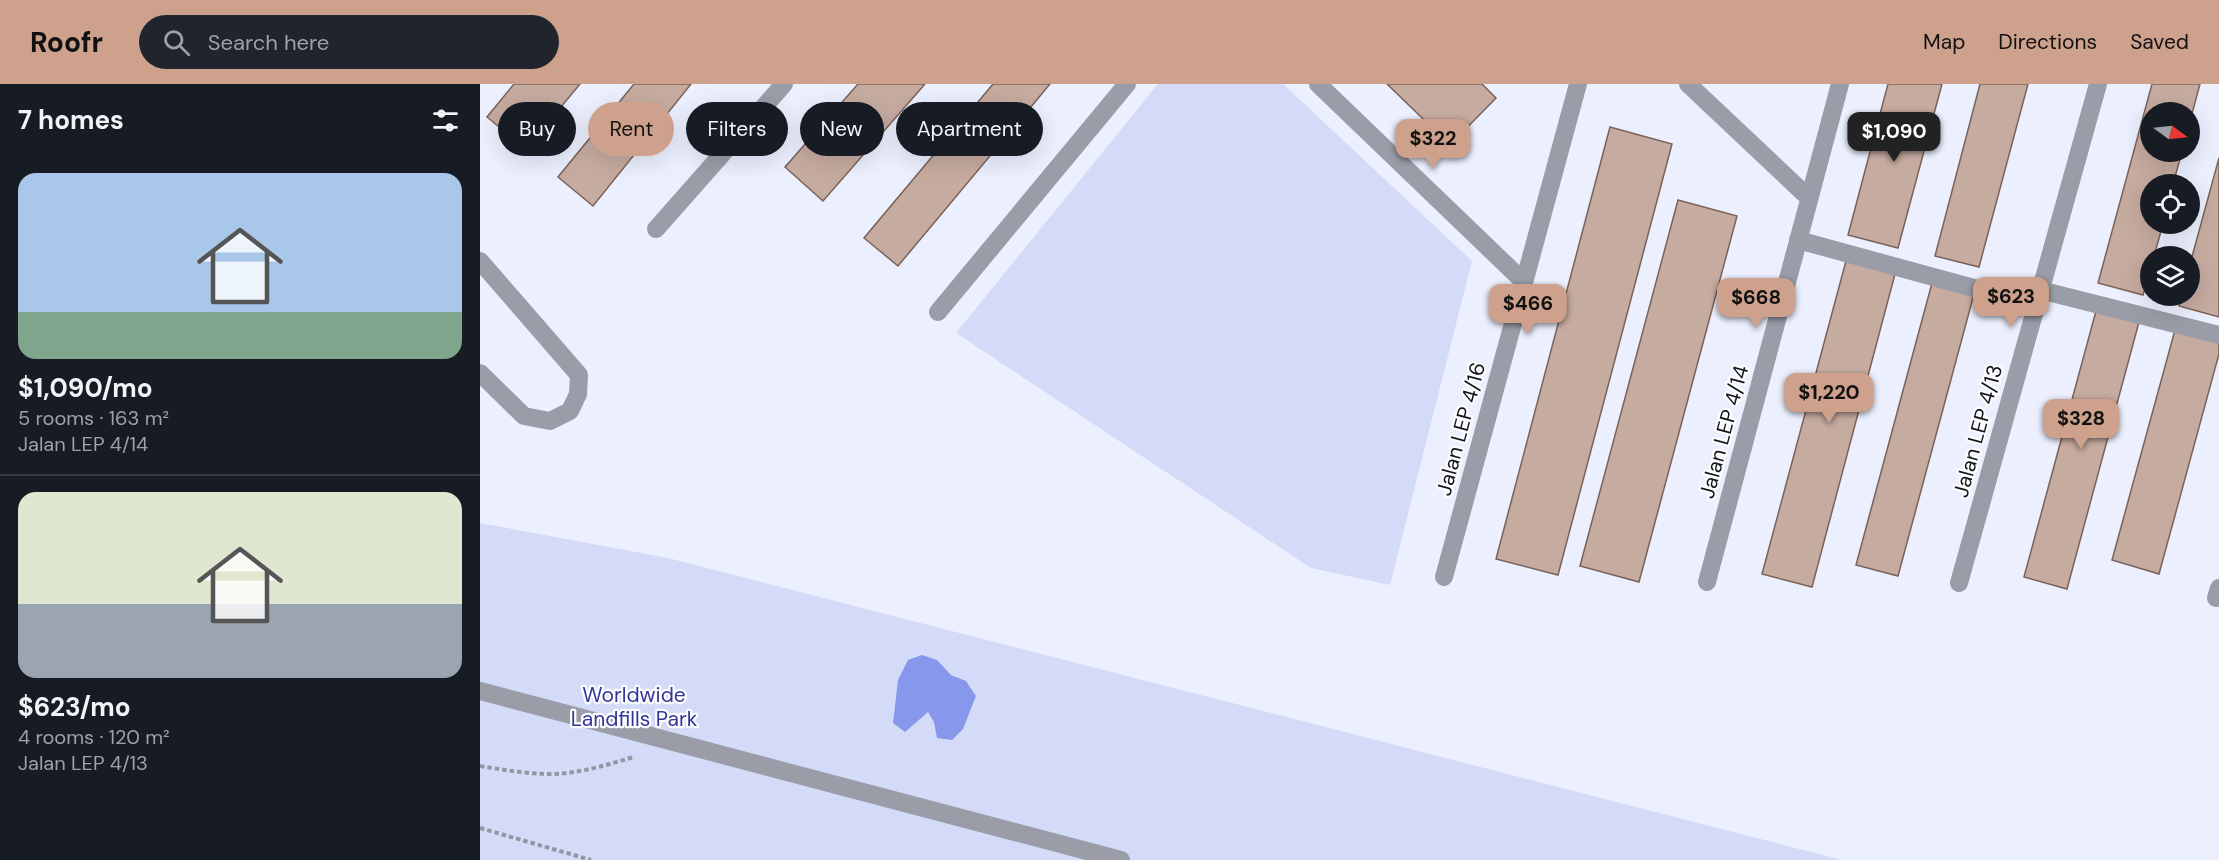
<!DOCTYPE html>
<html lang="en">
<head>
<meta charset="utf-8">
<style>
	body { margin:0; font-family:"DM Sans",sans-serif; background:#20242c; color:#f1f3f6; height:100vh; display:flex; flex-direction:column; font-size:22px; white-space:nowrap }
	* { box-sizing:border-box; margin:0 }
	p { font-size:20px; color:#9ea1a6 }
	.icon { flex:none; width:33px; height:33px; fill:none; stroke:currentColor; stroke-width:2; stroke-linecap:round; stroke-linejoin:round }
	.map { position:relative; flex:1; overflow:hidden }
	.sheet { display:flex; flex-direction:column; background:#171b24; width:480px }
	.sheet>* { flex:none }
	.guide { position:absolute; left:18px; top:18px; width:570px; height:54px; display:flex; gap:12px }
	.needle { width:39px; rotate:105deg }
	.tools { position:absolute; left:1660px; top:18px; display:grid; gap:12px }
	.tools a { display:grid; place-items:center; width:60px; height:60px; border-radius:50%; background:#171b24; box-shadow:0 6px 24px #0002; font-size:30px }
	.price { position:absolute; translate:-50% -51px; padding:0 14px; border-radius:12px; background:#cda18b; color:#111; font-size:20px; line-height:39px; filter:drop-shadow(0 2px 3px #0008) }
	.price::after { content:''; position:absolute; left:50%; top:36px; width:18px; height:14px; margin-left:-9px; background:inherit; clip-path:polygon(0 0,100% 0,50% 100%) }
	.price.selected { background:#222; color:#fff }
	ul { padding:0; list-style:none }
	li { display:grid; align-content:center; gap:12px; height:318px; padding:0 18px }
	li+li { border-top:2px solid #363941 }
	li span { display:grid; place-items:center; height:186px; border-radius:18px; color:#555 }
	li>.icon { margin-inline-start:auto }
	span .icon { width:108px; height:108px; fill:#fffc; stroke-width:1 }
	li b { font-size:26px }
	h2 { display:flex; justify-content:space-between; align-items:center; height:72px; padding:0 18px; font-size:26px }
	.pill { padding:0 21px; border-radius:27px; background:#171b24; box-shadow:0 6px 24px #0002; font-size:21px; line-height:54px }
	.pill.selected { background:#cda18b; color:#111 }
	header { display:flex; align-items:center; gap:36px; box-sizing:border-box; height:84px; padding:0 30px; background:#cda18b; color:#111 }
	header strong { font-size:28px }
	nav { display:flex; gap:33px; margin-inline-start:auto; font-size:21px }
	.search { width:420px; height:54px; background:#20242c; display:flex; align-items:center; gap:15px; box-sizing:border-box; padding:0 21px; border-radius:33px; color:#9ea1a6; font-size:22px }
	main { display:flex; flex:1; min-height:0 }
	.map>svg:first-child { display:block }
	.green { fill:#d3dbf8 }
	.water { fill:#8697ec }
	.building { fill:#c6aba0; stroke:#7a6259; stroke-width:1.5 }
	.lines { fill:none; stroke-linecap:round; stroke-linejoin:round }
	.path { stroke:#9497a3; stroke-width:4; stroke-dasharray:4.5 3; stroke-linecap:butt }
	.minor { stroke:#9a9da7; stroke-width:18 }
	.labels { text-anchor:middle; dominant-baseline:central; stroke-width:4.5; stroke-linejoin:round; paint-order:stroke }
	.street-label { font-size:21px; fill:#12141c; stroke:#fdfdfd }
	.park-label { font-size:21px; fill:#313799; stroke:#fdfdfd }
</style>
</head>
<body>
<header>
<strong>Roofr</strong>
<div class="search"><svg class="icon" aria-label="search" viewBox="0 0 24 24"><circle cx="10" cy="10" r="6"/><path d="M15 15l6 6"/></svg>Search here</div>
<nav><a>Map</a><a>Directions</a><a>Saved</a></nav>
</header>
<main>
<section class="sheet">
<h2>7 homes<svg class="icon" aria-label="filters" viewBox="0 0 24 24"><path d="M4 7h16M4 17h16"/><circle cx="9" cy="7" r="2"/><circle cx="15" cy="17" r="2"/></svg></h2>
<ul>
<li><span style="background:linear-gradient(#a9c7e8 75%,#7fa58c 0)"><svg class="icon" aria-label="home" viewBox="0 0 24 24"><path d="M3 11l9-7 9 7M6 9v11h12V9"/></svg></span><div><b>$1,090/mo</b><p>5 rooms · 163 m²</p><p>Jalan LEP 4/14</p></div></li>
<li><span style="background:linear-gradient(#dfe7d0 60%,#9aa5b1 0)"><svg class="icon" aria-label="home" viewBox="0 0 24 24"><path d="M3 11l9-7 9 7M6 9v11h12V9"/></svg></span><div><b>$623/mo</b><p>4 rooms · 120 m²</p><p>Jalan LEP 4/13</p></div></li>
</ul>
</section>
<div class="map">
<svg width="1739" height="776" viewBox="0 0 1739 776">
	<rect width="100%" height="100%" fill="#ebeffe"/>
	<!-- green -->
	<path class="green" d="M678,0H803L992,177L910,501L831,484L476,249Z
		M0,439L188,474L1362,776H0Z"/>
	<!-- water -->
	<path class="water" d="M442,571L457,576L471,591L486,597L496,612L483,645L472,656L457,654L454,638L448,628L425,648L413,639L418,596L428,576Z"/>
	<!-- building -->
	<path class="building" d="M34,0H100L46,65L7,33Z
		M154,0H211L113,122L78,93Z
		M378,0H445L343,117L305,83Z
		M513,0H570L418,182L384,154Z
		M907,0H1002L1016,14L970,61Z
		M1408,0H1462L1418,164L1368,151Z
		M1500,0H1548L1499,183L1455,172Z
		M1672,0H1720L1710,37V28H1671V68H1702L1693,100H1671V140H1683L1674,172H1671V183L1663,211L1618,199Z
		M1130,43L1192,60L1078,491L1016,475Z
		M1739,74V233L1699,222L1701,212H1710V180Z
		M1198,116L1257,132L1159,498L1100,482Z
		M1366,177L1415,190L1332,503L1282,490Z
		M1452,199L1494,210L1418,492L1376,481Z
		M1616,227L1659,238L1587,505L1544,493Z
		M1695,246L1739,258V270L1679,490L1632,476Z"/>
	<g class="lines">
		<!-- path -->
		<path class="path" d="M0,682C32,687 67,694 99,687C118,684 136,678 154,673
			M0,744L111,776"/>
		<!-- minor -->
		<path class="minor" d="M838,0L1044,198
			M1208,0L1329,114
			M176,145L304,0
			M1318,156L1556,221
			M0,177L99,291L98,310L90,327L70,337L44,332L0,289
			M1560,206L1739,251
			M458,228L647,0
			M964,493L1098,0
			M1227,498L1360,0
			M1479,499L1618,0
			M1736,514L1739,504
			M0,607L641,776"/>
	</g>
	<g class="labels">
		<!-- street labels -->
		<g class="street-label">
			<text transform="translate(981 345) rotate(-75)">Jalan LEP 4/16</text>
			<text transform="translate(1498 347) rotate(-75)">Jalan LEP 4/13</text>
			<text transform="translate(1244 348) rotate(-75)">Jalan LEP 4/14</text>
		</g>
		<!-- park labels -->
		<g class="park-label">
			<text x="154" y="611">Worldwide<tspan x="154" dy="24">Landfills Park</tspan></text>
		</g>
	</g>
</svg>
<div class="tools">
<a><svg class="needle" viewBox="-14 -14 28 28"><path d="M0-13l5 13h-10z" fill="#e53935"/><path d="M0 13l5-13h-10z" fill="#9ea1a6"/></svg></a>
<a><svg class="icon" aria-label="locate" viewBox="0 0 24 24"><circle cx="12" cy="12" r="6"/><path d="M12 2v4M12 18v4M2 12h4M18 12h4"/></svg></a>
<a><svg class="icon" aria-label="layers" viewBox="0 0 24 24"><path d="M12 4l9 5-9 5-9-5zM3 14l9 5 9-5"/></svg></a>
</div>
<b class="price selected" style="left:1414px;top:79px">$1,090</b>
<b class="price" style="left:953px;top:86px">$322</b>
<b class="price" style="left:1531px;top:244px">$623</b>
<b class="price" style="left:1276px;top:245px">$668</b>
<b class="price" style="left:1048px;top:251px">$466</b>
<b class="price" style="left:1349px;top:340px">$1,220</b>
<b class="price" style="left:1601px;top:366px">$328</b>
<div class="guide">
<a class="pill">Buy</a>
<a class="pill selected">Rent</a>
<a class="pill">Filters</a>
<a class="pill">New</a>
<a class="pill">Apartment</a>
</div>
</div>
</main>
</body>
</html>
